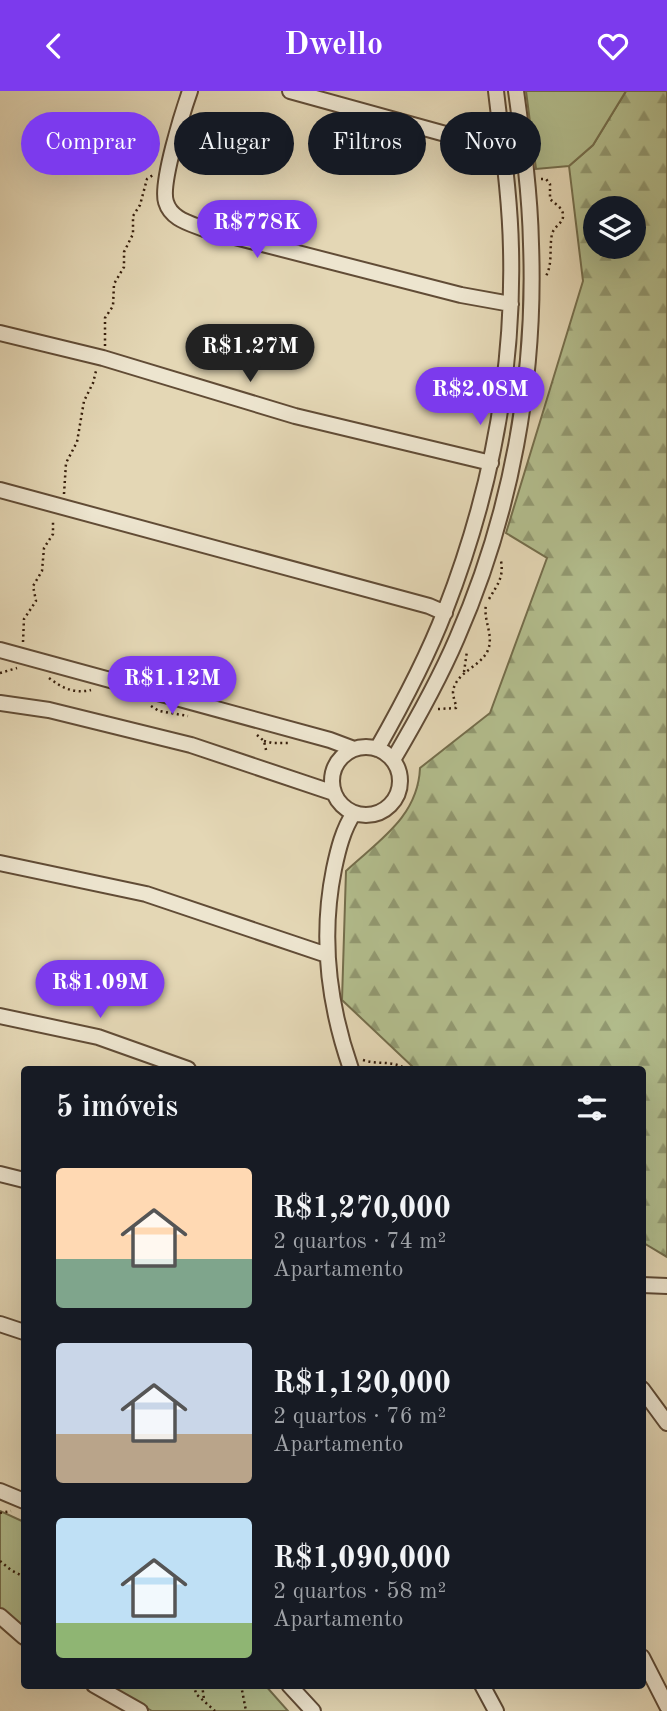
<!DOCTYPE html>
<html lang="pt">
<head>
<meta charset="utf-8">
<style>
	body { margin:0; font-family:"Old Standard TT",serif; background:#242831; color:#f1f3f6; height:100vh; display:flex; flex-direction:column; font-size:26px; white-space:nowrap }
	* { box-sizing:border-box; margin:0 }
	p { font-size:23px; color:#9ea1a6 }
	.icon { flex:none; width:38px; height:38px; fill:none; stroke:currentColor; stroke-width:2; stroke-linecap:round; stroke-linejoin:round }
	.map { position:relative; flex:1; overflow:hidden }
	.sheet { position:absolute; left:21px; top:975px; width:625px; height:623px; display:flex; flex-direction:column; background:#171b24; border-radius:7px; box-shadow:0 7px 28px #0002 }
	.sheet>* { flex:none }
	.banner { position:absolute; left:21px; top:21px; width:626px; height:63px; display:flex; gap:14px }
	.controls { position:absolute; left:583px; top:105px; display:grid; gap:14px }
	.controls a { display:grid; place-items:center; width:63px; height:63px; border-radius:50%; background:#171b24; box-shadow:0 7px 28px #0002; font-size:35px }
	.price { position:absolute; translate:-50% -60px; padding:0 16px; border-radius:24px; background:#7c3aed; color:#fff; font-size:23px; line-height:46px; filter:drop-shadow(0 2px 4px #0008) }
	.price::after { content:''; position:absolute; left:50%; top:42px; width:21px; height:16px; margin-left:-10px; background:inherit; clip-path:polygon(0 0,100% 0,50% 100%) }
	.price.active { background:#222; color:#fff }
	ul { padding:0; list-style:none }
	li { display:flex; align-items:center; gap:21px; height:175px; padding:0 35px }
	li span { display:grid; place-items:center; flex:none; width:196px; height:140px; border-radius:7px; color:#555 }
	li>.icon { margin-inline-start:auto }
	span .icon { width:84px; height:84px; fill:#fffc; stroke-width:1 }
	li b { font-size:30px }
	h2 { display:flex; justify-content:space-between; align-items:center; height:84px; padding:0 35px; font-size:30px }
	.chip { padding:0 24px; border-radius:32px; background:#171b24; box-shadow:0 7px 28px #0002; font-size:24px; line-height:63px }
	.chip.active { background:#7c3aed; color:#fff }
	header { display:flex; justify-content:space-between; align-items:center; height:91px; padding:0 35px; background:#7c3aed; color:#fff; font-size:32px; font-weight:700 }
	.map>svg:first-child { display:block }
	.forest { fill:url(#forest-firs); stroke:#746e4c; stroke-width:2; fill-rule:evenodd }
	.green { fill:#b3be8e; stroke:#746e4c; stroke-width:2 }
	.lines { fill:none; stroke-linecap:round; stroke-linejoin:round }
	.minor-casing { stroke:#614c36; stroke-width:18 }
	.path { stroke:#351d0b; stroke-width:2.5; stroke-dasharray:2 3.5; stroke-linecap:butt }
	.minor { stroke:#ede5cf; stroke-width:14 }
</style>
</head>
<body>
<header><svg class="icon" aria-label="back" viewBox="0 0 24 24"><path d="M15 5l-7 7 7 7"/></svg>Dwello<svg class="icon" aria-label="heart" viewBox="0 0 24 24"><path d="M12 20l-8-8c-3-5 5-10 8-4 3-6 11-1 8 4z"/></svg></header>
<div class="map">
<svg width="667" height="1620" viewBox="0 0 667 1620">
	<defs>
		<pattern id="forest-firs" width="22" height="20" patternUnits="userSpaceOnUse" patternTransform="scale(1.75)"><rect width="22" height="20" fill="#b3be8e"/><path d="M5 1l3.5 6h-7zM16 11l3.5 6h-7z" fill="#929a72"/></pattern>
	</defs>
	<rect width="100%" height="100%" fill="#e4d7b5"/>
	<filter id="stains"><feTurbulence type="fractalNoise" baseFrequency=".00286" numOctaves="4"/><feColorMatrix values="0 0 0 0 .2 0 0 0 0 .09 0 0 0 0 .02 0 0 0 .5 -.17"/></filter>
	<radialGradient id="worn" r=".72"><stop offset=".6" stop-color="#630" stop-opacity="0"/><stop offset="1" stop-color="#630" stop-opacity=".3"/></radialGradient>
	<!-- forest -->
	<path class="forest" d="M626,0H667V1166L642,1151V978H415L342,909L346,780C378,750 418,726 420,677L490,622L547,467L506,442L583,190L569,75L593,54ZM595,117H634V156H595Z"/>
	<!-- green -->
	<path class="green" d="M526,0H626L593,54L569,75L536,78Z
		M0,1420L24,1431V1537L0,1517Z
		M107,1594H265L288,1620H152Z"/>
	<g class="lines">
		<defs>
			<path id="minor" d="M190,0C183,20 160,93 166,111C171,128 189,132 204,138L461,204L511,213
				M290,0L460,47L502,54
				M0,242L103,267L295,325L491,372
				M0,399L429,515L445,522
				M0,559L330,649L354,658
				M0,612L49,619L191,654L334,702
				M332 690a34 34 0 1 1 68 0a34 34 0 1 1-68 0Z
				M377,658C402,614 427,567 445,520C490,405 514,282 511,158C510,105 502,52 496,0
				M393,669C416,630 439,589 457,547C511,424 536,288 531,153C530,102 523,51 516,0
				M0,772L146,803L327,864
				M0,925L98,946L188,978
				M351,978C328,912 320,847 334,778C338,759 343,738 354,722
				M0,1083L24,1089
				M642,1194L667,1195
				M0,1233L24,1241
				M642,1298L667,1332
				M0,1400L24,1410
				M0,1525L24,1546
				M642,1566L667,1615
				M94,1594L140,1620
				M289,1594L313,1620
				M482,1594L496,1620"/>
		</defs>
		<!-- minor casing -->
		<use href="#minor" class="minor-casing"/>
		<!-- path -->
		<path class="path" d="M541,88H546L550,93V108C555,113 563,117 563,124C564,132 554,135 552,143C549,157 553,172 546,185
			M105,255V227L113,215L114,193L124,176V161L133,143V125L140,114L147,88L153,84
			M64,403L66,372L77,351L84,310L93,292L96,280
			M489,508C497,494 504,487 501,470
			M23,551L24,528L36,510L33,495L42,480L44,457L53,443V429
			M464,581L467,560
			M0,582L17,577
			M49,587C62,597 74,603 91,599
			M151,615L159,620L188,625
			M438,618L456,617C456,612 453,607 453,601C455,581 481,576 488,559C494,544 483,529 486,514
			M257,644L264,650L266,659
			M264,650L272,652H288
			M363,969C378,974 393,969 406,978
			M0,1422L11,1420
			M0,1470L11,1479L24,1486
			M194,1594L196,1603L215,1620
			M202,1594L204,1608
			M241,1594L246,1620"/>
		<!-- minor -->
		<use href="#minor" class="minor"/>
	</g>
	<rect width="100%" height="100%" filter="url(#stains)"/>
	<rect width="100%" height="100%" fill="url(#worn)"/>
</svg>
<div class="controls">
<a><svg class="icon" aria-label="layers" viewBox="0 0 24 24"><path d="M12 4l9 5-9 5-9-5zM3 14l9 5 9-5"/></svg></a>
</div>
<b class="price" style="left:257px;top:169px">R$778K</b>
<b class="price active" style="left:250px;top:293px">R$1.27M</b>
<b class="price" style="left:480px;top:336px">R$2.08M</b>
<b class="price" style="left:172px;top:625px">R$1.12M</b>
<b class="price" style="left:100px;top:929px">R$1.09M</b>
<div class="banner">
<a class="chip active">Comprar</a>
<a class="chip">Alugar</a>
<a class="chip">Filtros</a>
<a class="chip">Novo</a>
</div>
<section class="sheet">
<h2>5 imóveis<svg class="icon" aria-label="filters" viewBox="0 0 24 24"><path d="M4 7h16M4 17h16"/><circle cx="9" cy="7" r="2"/><circle cx="15" cy="17" r="2"/></svg></h2>
<ul>
<li><span style="background:linear-gradient(#ffd9b3 65%,#7fa58c 0)"><svg class="icon" aria-label="home" viewBox="0 0 24 24"><path d="M3 11l9-7 9 7M6 9v11h12V9"/></svg></span><div><b>R$1,270,000</b><p>2 quartos · 74 m²</p><p>Apartamento</p></div></li>
<li><span style="background:linear-gradient(#c9d6e8 65%,#b9a48a 0)"><svg class="icon" aria-label="home" viewBox="0 0 24 24"><path d="M3 11l9-7 9 7M6 9v11h12V9"/></svg></span><div><b>R$1,120,000</b><p>2 quartos · 76 m²</p><p>Apartamento</p></div></li>
<li><span style="background:linear-gradient(#bfe0f5 75%,#8fb573 0)"><svg class="icon" aria-label="home" viewBox="0 0 24 24"><path d="M3 11l9-7 9 7M6 9v11h12V9"/></svg></span><div><b>R$1,090,000</b><p>2 quartos · 58 m²</p><p>Apartamento</p></div></li>
</ul>
</section>
</div>
</body>
</html>
